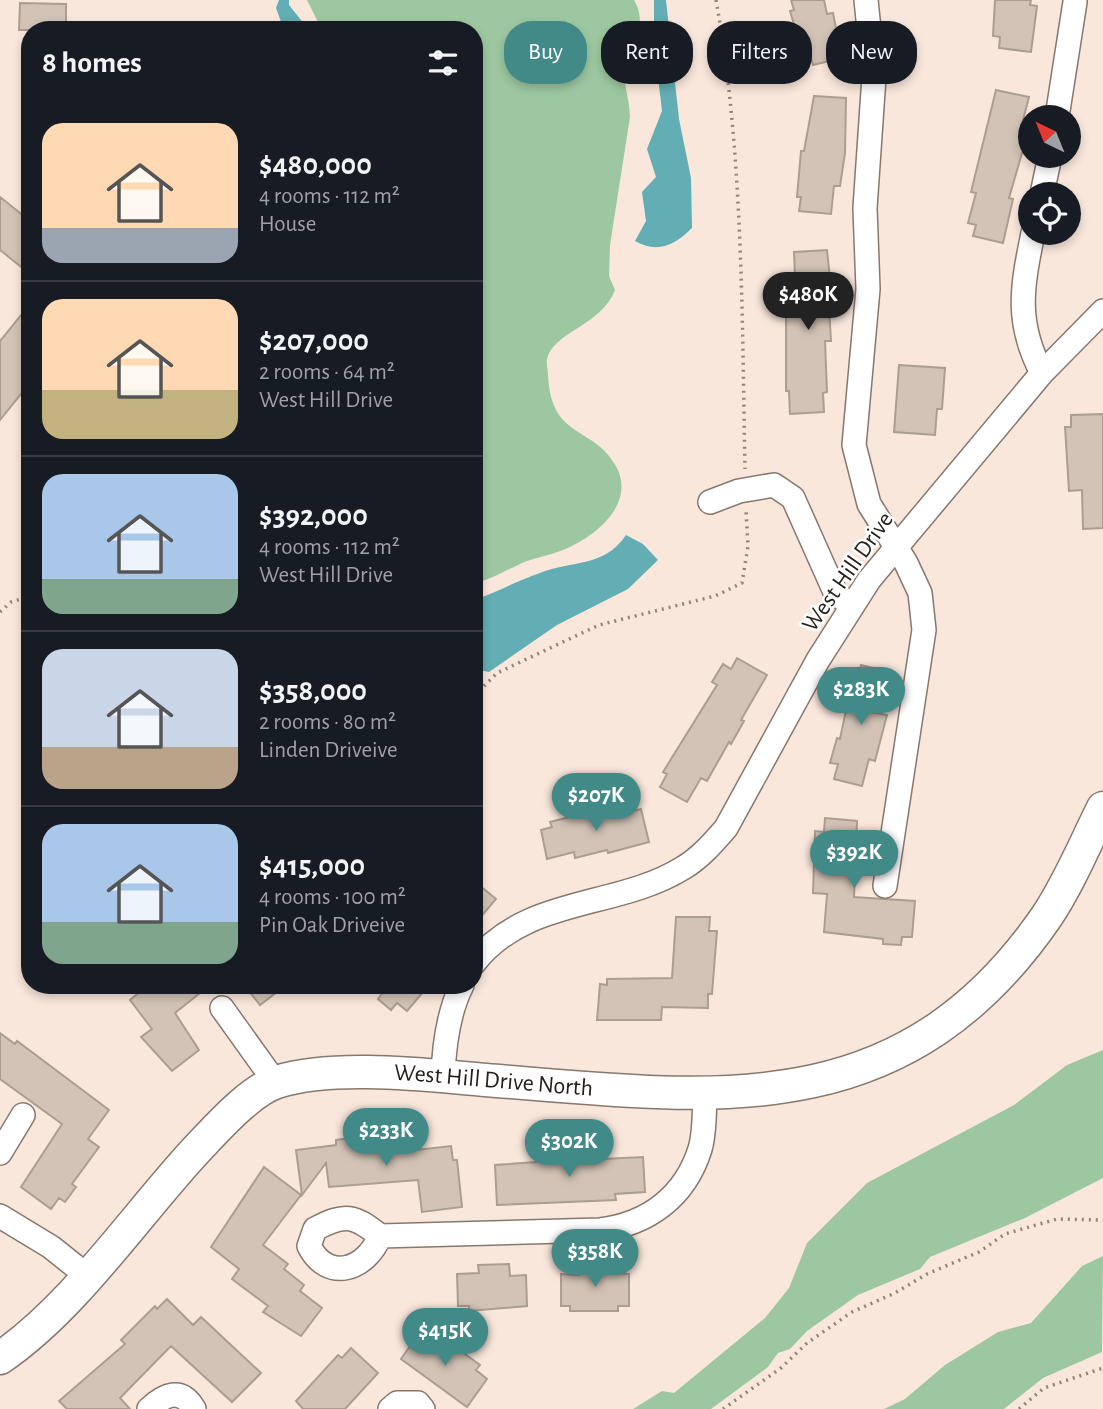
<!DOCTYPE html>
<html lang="en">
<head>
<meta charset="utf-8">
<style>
	body { margin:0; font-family:"Alegreya Sans",sans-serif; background:#20242c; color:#f1f3f6; height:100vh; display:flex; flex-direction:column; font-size:26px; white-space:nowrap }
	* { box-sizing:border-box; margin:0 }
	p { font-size:23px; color:#9ea1a6 }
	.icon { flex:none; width:38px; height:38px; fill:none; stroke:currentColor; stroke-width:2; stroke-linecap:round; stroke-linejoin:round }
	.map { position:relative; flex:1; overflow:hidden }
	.drawer { position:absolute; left:21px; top:21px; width:462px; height:973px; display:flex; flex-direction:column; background:#171b24; border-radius:28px; box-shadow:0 4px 10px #0003 }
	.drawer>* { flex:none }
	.guide { position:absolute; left:504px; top:21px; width:494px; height:63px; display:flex; gap:14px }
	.needle { width:46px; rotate:317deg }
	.buttons { position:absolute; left:1018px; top:105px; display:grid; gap:14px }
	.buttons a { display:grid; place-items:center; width:63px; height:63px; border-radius:50%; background:#171b24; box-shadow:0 4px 10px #0003; font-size:35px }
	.price { position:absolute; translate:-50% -60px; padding:0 16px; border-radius:24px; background:#428a88; color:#fff; font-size:23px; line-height:46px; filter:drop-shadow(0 2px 4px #0008) }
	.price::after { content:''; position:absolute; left:50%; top:42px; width:21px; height:16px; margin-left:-10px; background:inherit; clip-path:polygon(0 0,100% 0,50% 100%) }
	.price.current { background:#222; color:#fff }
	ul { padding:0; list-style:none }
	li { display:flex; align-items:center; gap:21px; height:175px; padding:0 21px }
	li+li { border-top:2px solid #363941 }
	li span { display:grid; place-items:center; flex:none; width:196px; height:140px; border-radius:21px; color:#555 }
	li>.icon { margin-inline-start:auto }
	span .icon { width:84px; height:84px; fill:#fffc; stroke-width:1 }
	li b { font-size:30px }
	h2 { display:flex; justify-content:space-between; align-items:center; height:84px; padding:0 21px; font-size:30px }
	.chip { padding:0 24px; border-radius:28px; background:#171b24; box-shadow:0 4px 10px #0003; font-size:24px; line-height:63px }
	.chip.current { background:#428a88; color:#fff }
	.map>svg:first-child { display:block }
	.green { fill:#9dc7a1 }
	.water { fill:#62aeb4 }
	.building { fill:#d2c3b6; stroke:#ac9d91; stroke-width:2 }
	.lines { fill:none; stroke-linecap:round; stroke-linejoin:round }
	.street-casing { stroke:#87786d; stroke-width:26 }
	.secondary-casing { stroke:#87786d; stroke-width:35 }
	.path { stroke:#90847c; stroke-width:3.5; stroke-dasharray:2 5; stroke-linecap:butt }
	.street { stroke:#fff; stroke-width:23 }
	.secondary { stroke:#fff; stroke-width:32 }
	.labels { text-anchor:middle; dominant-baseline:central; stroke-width:5; stroke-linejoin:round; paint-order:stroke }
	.street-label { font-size:24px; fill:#26201c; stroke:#fff }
</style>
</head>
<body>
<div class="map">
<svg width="1103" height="1409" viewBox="0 0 1103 1409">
	<rect width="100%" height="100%" fill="#f9e7dc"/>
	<!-- green -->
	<path class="green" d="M307,0H634C642,13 640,25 639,39C612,64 629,84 630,117L610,245L609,276L615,290C601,326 553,332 547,359C546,364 548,370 548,375C551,441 594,424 617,468C635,505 595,537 563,550C548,556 532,558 518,565C503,572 491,579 474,584V30H322Z
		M1103,1050V1178L1025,1218L930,1257L920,1269L858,1295L807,1331L790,1349L778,1353L768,1367L711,1409H633L662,1391L674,1393L765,1318L789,1288L807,1243L867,1183L1014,1105L1067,1065Z
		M1103,1256L1102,1352L1043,1378L1004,1409H884L905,1399L945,1365L998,1332L1031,1323L1082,1266Z"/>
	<!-- water -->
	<path class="water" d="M279,0H289V5L309,30H284L276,8Z
		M654,0H666L679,119L691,178L692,228C675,245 658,254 635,241L646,221L642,192L656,177L647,149L662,111L654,43Z
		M626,535L643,544L658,560L628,589L557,625L489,672L474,669V600C497,592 517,581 540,573C572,560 604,568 626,535Z"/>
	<!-- building -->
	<path class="building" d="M791,0H824L827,14L833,13L842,58L813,65L810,54L803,55L790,11L794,10Z
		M995,0H1031L1030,5L1037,6L1031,52L999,48L1000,37L993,36Z
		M20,3L66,4V30H19Z
		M996,90L1029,97L1023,120L1031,122L1009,198L1013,199L1003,243L973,236L976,225L968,223L976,193L971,192Z
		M814,96L846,98L845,153L840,186H834L831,214L799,211L801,197H797L801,151H804Z
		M0,197L30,221V274L0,250Z
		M827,250L833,308H829L831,341H825L827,392L823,393L824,412L790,414L789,391H786V310L792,309L790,276H795L794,252Z
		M30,304V383L0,420V341Z
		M899,365L945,368L942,409H937L935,435L894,432Z
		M1103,414V528L1083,529L1082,490L1069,491L1065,427H1071V415Z
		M737,658L767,675L741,720L744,721L731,744L729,742L707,781L701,778L687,802L660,787L667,774L663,772L717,685L712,682L723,664L731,669Z
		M861,665L894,673L889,693L854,709L887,715L875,761L869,759L862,786L834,779L838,764L830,763L837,738L840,739L851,686L855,688Z
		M625,803L627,813L641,809L649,842L608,853L607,850L575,858L574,852L547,859L541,830L552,827L550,822Z
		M825,818L857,821L854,897L915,901L912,937H902L901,945L883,944V939L824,932L827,894L813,893L815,831L824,832Z
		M474,881L496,899L474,925Z
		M676,917H710L709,931H717L712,994H708V1008L662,1007L661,1020H597L600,984L607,985V979L672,978Z
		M148,985H210L175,1013L199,1050L172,1071L141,1037L152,1029L130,1000Z
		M244,985H286L260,1005Z
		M375,985H429L407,1011L397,1003L391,1010L378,999L383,992Z
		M0,1033L15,1044L17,1041L109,1110L88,1139L99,1147L72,1184L76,1187L65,1202L59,1198L51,1209L21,1187L62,1124L0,1079Z
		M370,1136L371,1143L415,1138L416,1150L451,1146L453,1160H457L462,1207L422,1212L418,1180L329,1187L326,1163L302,1195L296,1150L336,1145V1140Z
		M601,1152L602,1159L643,1157L645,1192L615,1194L616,1200L497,1205L495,1165L536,1162L535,1155Z
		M264,1167L301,1195L263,1245L288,1264L284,1269L304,1285L300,1291L322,1308L301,1336L263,1312L268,1306L232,1279L239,1269L211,1247Z
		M509,1264L510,1276L526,1275L527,1306L469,1311V1306H458L457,1274L479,1273L478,1265Z
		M579,1265H612V1273L629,1274V1306H618V1311H570V1306H561V1274L579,1275Z
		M167,1299L193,1325L201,1317L261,1373L232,1402L171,1346L120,1398L130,1409H67L59,1401L125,1344L121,1340L155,1306L157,1309Z
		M422,1329L456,1353L458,1349L480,1365L476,1370L487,1379L467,1407L401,1359Z
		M351,1348L378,1373L345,1409H303L296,1401L338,1355L342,1358Z"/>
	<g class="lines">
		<defs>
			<path id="street" d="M866,0L874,77L865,208L868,289L854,445L869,504L906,563L920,593L924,630L885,886
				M1057,117L1075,2
				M1042,194L1050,156
				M1033,233C1022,287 1015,322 1042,373
				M710,502L739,491L774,485L793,498L835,592L852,607
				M474,963C526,896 617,909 683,868C700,858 713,843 726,828L818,660L869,580L1042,373L1103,311
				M222,1008L275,1082
				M443,1076C444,1046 448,1013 462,985
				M0,1153L23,1115
				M0,1216L51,1247L86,1275
				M380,1236C366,1270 328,1283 309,1246L315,1229C345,1213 354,1215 380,1236L600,1230C648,1224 685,1197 700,1149C705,1133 704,1112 705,1095
				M149,1409C164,1395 181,1386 194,1409
				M390,1409L397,1403H418L423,1409"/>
			<g id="secondary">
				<path id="s1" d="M0,1358C75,1307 137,1213 199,1147C218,1127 251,1090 277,1082C333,1064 426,1075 486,1080C710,1098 901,1129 1047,916C1069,883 1085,844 1103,808"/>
			</g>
		</defs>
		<!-- street casing -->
		<use href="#street" class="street-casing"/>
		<!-- secondary casing -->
		<use href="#secondary" class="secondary-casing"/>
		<!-- path -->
		<path class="path" d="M716,0C743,149 742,317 745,469
			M0,612L11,602L30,596
			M474,696L497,673L599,625L715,596L742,583L748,546L746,510
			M723,1409L781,1368L807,1343L852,1312L895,1293L927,1274L979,1252L1005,1234L1057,1219L1103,1220
			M1019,1409L1044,1388L1103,1368"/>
		<!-- street -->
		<use href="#street" class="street"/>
		<!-- secondary -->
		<use href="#secondary" class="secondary"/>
	</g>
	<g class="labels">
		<!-- street labels -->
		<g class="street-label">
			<text transform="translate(848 572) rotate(-55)">West Hill Drive</text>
			<text stroke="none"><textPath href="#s1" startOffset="611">West Hill Drive North</textPath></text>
		</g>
	</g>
</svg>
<div class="buttons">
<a><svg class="needle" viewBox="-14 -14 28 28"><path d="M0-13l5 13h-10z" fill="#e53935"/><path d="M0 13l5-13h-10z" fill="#9ea1a6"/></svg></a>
<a><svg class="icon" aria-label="locate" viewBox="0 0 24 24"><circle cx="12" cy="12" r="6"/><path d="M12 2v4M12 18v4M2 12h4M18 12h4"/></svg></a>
</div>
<b class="price current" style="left:808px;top:332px">$480K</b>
<b class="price" style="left:861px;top:727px">$283K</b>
<b class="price" style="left:596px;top:833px">$207K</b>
<b class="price" style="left:854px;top:890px">$392K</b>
<b class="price" style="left:386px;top:1168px">$233K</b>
<b class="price" style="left:569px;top:1179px">$302K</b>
<b class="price" style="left:595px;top:1289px">$358K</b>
<b class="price" style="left:445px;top:1368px">$415K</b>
<div class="guide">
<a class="chip current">Buy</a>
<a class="chip">Rent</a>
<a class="chip">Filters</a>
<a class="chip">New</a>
</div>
<section class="drawer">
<h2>8 homes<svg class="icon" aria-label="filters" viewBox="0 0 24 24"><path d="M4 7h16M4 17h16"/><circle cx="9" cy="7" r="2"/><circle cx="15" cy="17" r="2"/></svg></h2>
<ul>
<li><span style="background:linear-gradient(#ffd9b3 75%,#9aa5b1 0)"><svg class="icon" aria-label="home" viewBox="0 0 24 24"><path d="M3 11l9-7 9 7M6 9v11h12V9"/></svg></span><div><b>$480,000</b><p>4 rooms · 112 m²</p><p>House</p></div></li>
<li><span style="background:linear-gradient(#ffd9b3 65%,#c2b280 0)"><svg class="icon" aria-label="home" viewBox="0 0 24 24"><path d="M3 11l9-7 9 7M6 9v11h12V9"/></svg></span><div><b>$207,000</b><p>2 rooms · 64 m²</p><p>West Hill Drive</p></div></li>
<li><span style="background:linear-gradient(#a9c7e8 75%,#7fa58c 0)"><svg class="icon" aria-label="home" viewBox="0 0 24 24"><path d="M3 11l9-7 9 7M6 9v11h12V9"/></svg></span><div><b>$392,000</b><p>4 rooms · 112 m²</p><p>West Hill Drive</p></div></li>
<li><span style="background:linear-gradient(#c9d6e8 70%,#b9a48a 0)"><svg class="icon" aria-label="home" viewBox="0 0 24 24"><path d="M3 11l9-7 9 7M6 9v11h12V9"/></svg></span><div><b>$358,000</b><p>2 rooms · 80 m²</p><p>Linden Driveive</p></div></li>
<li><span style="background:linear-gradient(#a9c7e8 70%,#7fa58c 0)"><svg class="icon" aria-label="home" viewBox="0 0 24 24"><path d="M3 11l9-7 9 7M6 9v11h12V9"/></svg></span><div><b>$415,000</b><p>4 rooms · 100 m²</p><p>Pin Oak Driveive</p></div></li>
</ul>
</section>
</div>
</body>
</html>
